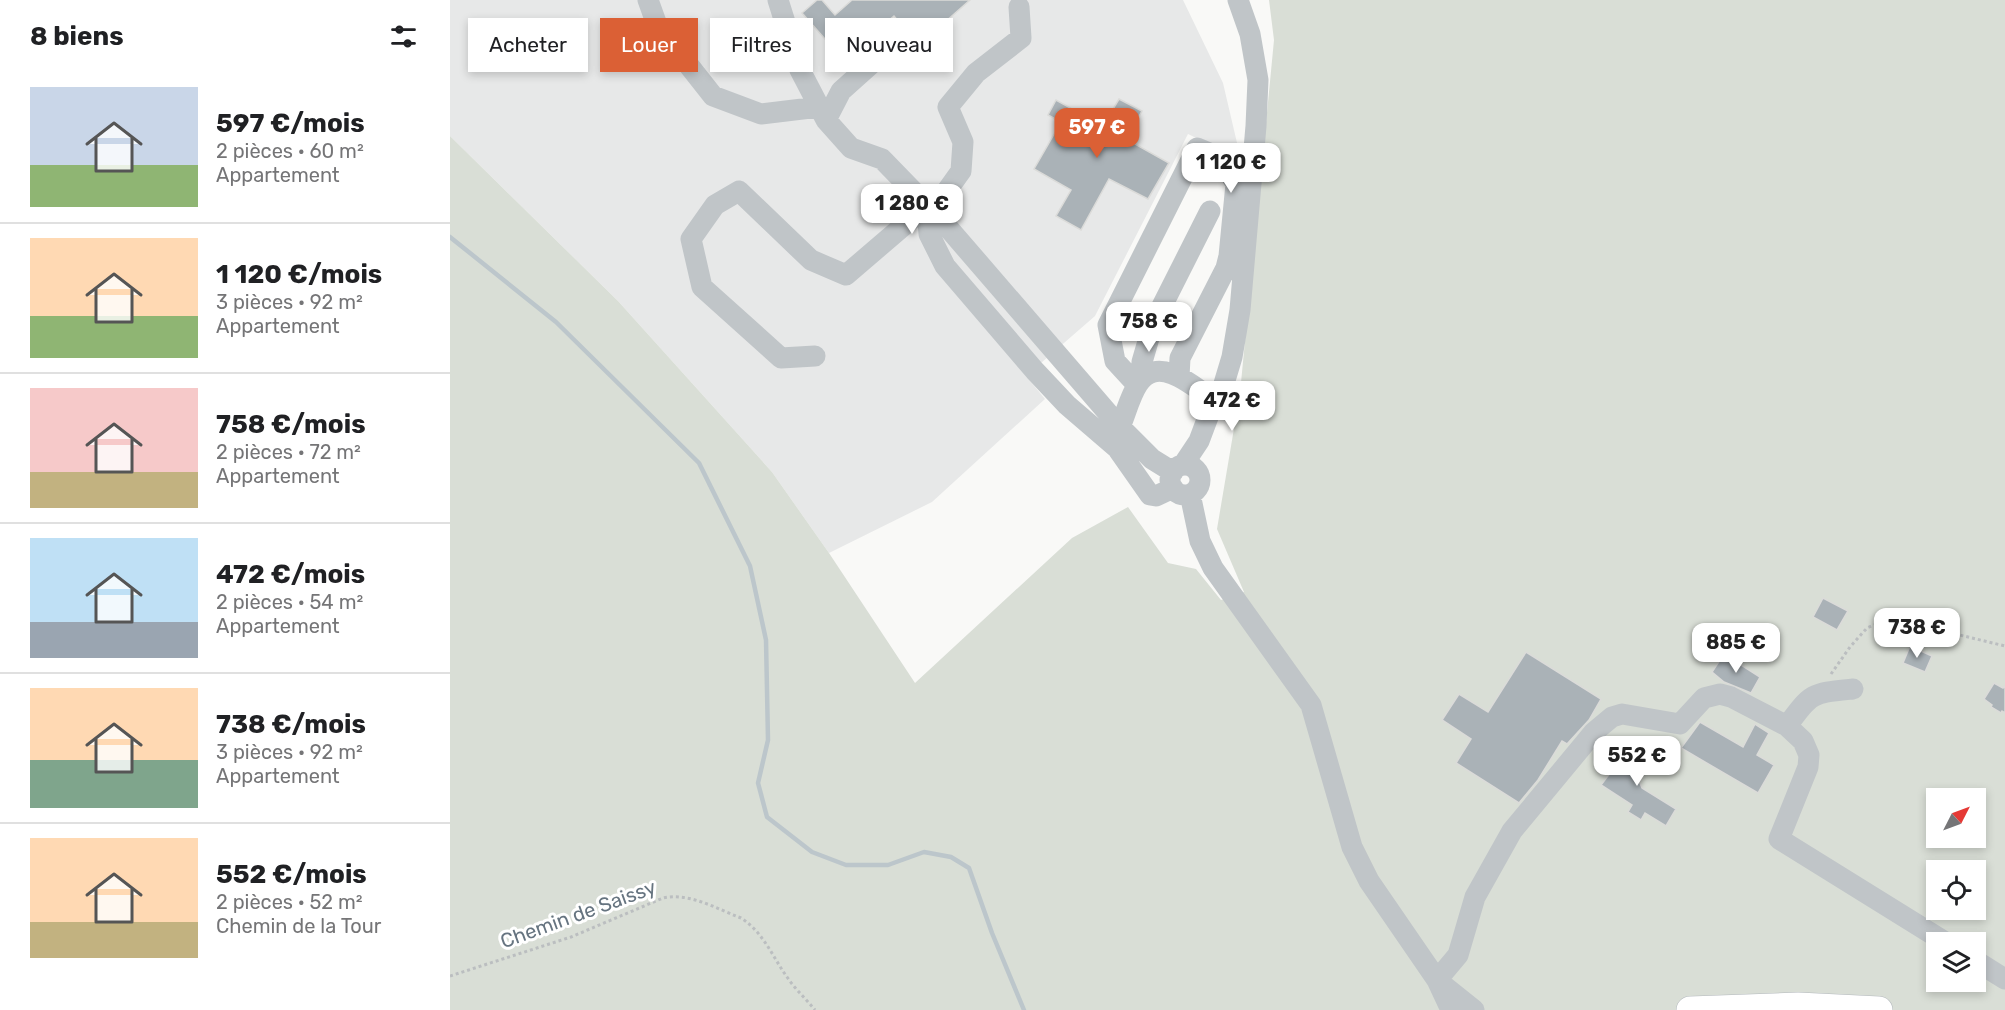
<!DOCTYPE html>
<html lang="fr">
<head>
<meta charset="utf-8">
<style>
	body { margin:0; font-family:Rubik,sans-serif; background:#f6f6f6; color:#202124; height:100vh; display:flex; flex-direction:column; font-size:22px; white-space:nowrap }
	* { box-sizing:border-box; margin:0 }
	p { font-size:20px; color:#757577 }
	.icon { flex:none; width:33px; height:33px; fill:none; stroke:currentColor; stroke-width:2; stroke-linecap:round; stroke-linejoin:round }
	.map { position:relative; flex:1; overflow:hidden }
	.panel { display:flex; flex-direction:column; background:#fff; width:450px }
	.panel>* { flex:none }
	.top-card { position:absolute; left:18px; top:18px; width:570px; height:54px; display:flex; gap:12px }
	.needle { width:39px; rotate:48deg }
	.tools { position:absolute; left:1476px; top:788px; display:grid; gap:12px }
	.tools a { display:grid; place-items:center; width:60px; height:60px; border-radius:0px; background:#fff; box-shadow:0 3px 9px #0003; font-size:30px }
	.price { position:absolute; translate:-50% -51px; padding:0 14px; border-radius:12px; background:#fff; color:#222; font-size:20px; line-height:39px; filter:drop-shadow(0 2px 3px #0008) }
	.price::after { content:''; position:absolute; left:50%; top:36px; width:18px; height:14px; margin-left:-9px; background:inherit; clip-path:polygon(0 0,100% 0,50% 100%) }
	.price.active { background:#db6035; color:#fff }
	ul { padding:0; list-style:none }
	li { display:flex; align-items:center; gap:18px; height:150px; padding:0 30px }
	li+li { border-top:2px solid #e0e0e0 }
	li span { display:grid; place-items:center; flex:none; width:168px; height:120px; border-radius:0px; color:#555 }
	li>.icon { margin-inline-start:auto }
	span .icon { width:72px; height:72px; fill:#fffc; stroke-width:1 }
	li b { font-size:26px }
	h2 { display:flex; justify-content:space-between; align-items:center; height:72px; padding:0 30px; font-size:26px }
	.chip { padding:0 21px; border-radius:0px; background:#fff; box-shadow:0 3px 9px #0003; font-size:21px; line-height:54px }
	.chip.active { background:#db6035; color:#fff }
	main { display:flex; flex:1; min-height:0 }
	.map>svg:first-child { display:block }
	.built { fill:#e7e8e8 }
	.green { fill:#d9ded6; fill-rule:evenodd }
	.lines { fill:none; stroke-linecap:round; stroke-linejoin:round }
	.stream { stroke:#bcc6cb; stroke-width:4.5 }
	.building { fill:#aab2b7; stroke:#dbdbd9; stroke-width:1.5 }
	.major-casing { stroke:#b4b9bd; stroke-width:28 }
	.path { stroke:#bbbec0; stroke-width:3; stroke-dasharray:3 3; stroke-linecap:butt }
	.minor { stroke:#c0c5c8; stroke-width:21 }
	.major { stroke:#fff; stroke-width:27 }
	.labels { text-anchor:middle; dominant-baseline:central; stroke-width:6; stroke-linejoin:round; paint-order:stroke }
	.street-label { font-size:20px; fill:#667480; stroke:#fff }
</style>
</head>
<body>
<main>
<section class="panel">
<h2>8 biens<svg class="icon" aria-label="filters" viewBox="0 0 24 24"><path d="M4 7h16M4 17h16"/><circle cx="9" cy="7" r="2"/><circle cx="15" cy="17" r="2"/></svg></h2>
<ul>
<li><span style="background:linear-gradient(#c9d6e8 65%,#8fb573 0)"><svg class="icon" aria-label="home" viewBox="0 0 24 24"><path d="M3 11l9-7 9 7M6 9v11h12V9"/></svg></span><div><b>597 €/mois</b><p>2 pièces · 60 m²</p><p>Appartement</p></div></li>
<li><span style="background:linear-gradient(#ffd9b3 65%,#8fb573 0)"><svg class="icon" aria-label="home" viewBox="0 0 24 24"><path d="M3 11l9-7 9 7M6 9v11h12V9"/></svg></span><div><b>1 120 €/mois</b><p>3 pièces · 92 m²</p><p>Appartement</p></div></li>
<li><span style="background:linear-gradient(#f6c9c9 70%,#c2b280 0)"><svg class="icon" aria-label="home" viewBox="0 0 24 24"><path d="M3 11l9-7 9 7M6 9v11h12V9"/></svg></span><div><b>758 €/mois</b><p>2 pièces · 72 m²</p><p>Appartement</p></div></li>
<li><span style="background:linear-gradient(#bfe0f5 70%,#9aa5b1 0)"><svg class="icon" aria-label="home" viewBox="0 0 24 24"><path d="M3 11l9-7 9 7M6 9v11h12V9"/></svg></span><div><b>472 €/mois</b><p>2 pièces · 54 m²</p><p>Appartement</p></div></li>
<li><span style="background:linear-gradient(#ffd9b3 60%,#7fa58c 0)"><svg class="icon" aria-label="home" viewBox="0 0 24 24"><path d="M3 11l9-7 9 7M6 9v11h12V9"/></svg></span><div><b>738 €/mois</b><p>3 pièces · 92 m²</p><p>Appartement</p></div></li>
<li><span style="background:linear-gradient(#ffd9b3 70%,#c2b280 0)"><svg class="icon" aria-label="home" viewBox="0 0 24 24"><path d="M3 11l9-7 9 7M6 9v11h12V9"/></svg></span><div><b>552 €/mois</b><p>2 pièces · 52 m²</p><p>Chemin de la Tour</p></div></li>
</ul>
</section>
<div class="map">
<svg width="1555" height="1010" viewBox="0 0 1555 1010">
	<rect width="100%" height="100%" fill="#f9f9f7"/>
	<!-- built -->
	<path class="built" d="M0,0H733L773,83L791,160L738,134L645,316L576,376L595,399L482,502L379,553L322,472L168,301L0,136Z"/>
	<!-- green -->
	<path class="green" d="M819,0H1555V1010H0V136L168,301L322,472L379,553L465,683L622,538L678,507L718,563L746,569L771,600L794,592L767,529L790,393L824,40ZM1486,798H1526V837H1486ZM1486,870H1526V909H1486ZM1486,942H1526V981H1486Z"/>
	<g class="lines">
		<!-- stream -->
		<path class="stream" d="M0,237L106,322L249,463L300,566L316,640L318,740L308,783L317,817L362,852L396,865H438L474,852L501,857L519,868L542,933L574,1010"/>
	</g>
	<!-- building -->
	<path class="building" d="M367,0H372L385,15L402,0H520L477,38L464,40L444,16L407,47L396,34L382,47L352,13Z
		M669,99L692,111L676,139L719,163L698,199L659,179L631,230L606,216L621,190L584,169L611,122L598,115L606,100L653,126Z
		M1373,598L1398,611L1387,630L1363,617Z
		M1460,646L1482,656L1475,672L1453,663Z
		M1076,652L1151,699L1139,720L1117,744L1112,741L1088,780L1069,803L1006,763L1021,739L992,720L1009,694L1038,712Z
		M1274,654L1310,677L1301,693L1274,682L1262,672Z
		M1544,683L1553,688L1555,686V713L1552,711L1551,713L1541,707L1542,705L1534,699Z
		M1250,722L1293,747L1305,724L1319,733L1307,755L1324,765L1308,793L1231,748Z
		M1187,744L1205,755L1188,778L1192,788L1226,809L1216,826L1195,813L1191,820L1178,812L1182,805L1151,785L1176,752L1180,754Z"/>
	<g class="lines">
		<defs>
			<path id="major" d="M1240,1010L1348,1006L1429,1010"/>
		</defs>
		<!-- major casing -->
		<use href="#major" class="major-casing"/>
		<!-- path -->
		<path class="path" d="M1381,674L1400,647L1417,628L1440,618L1555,646
			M0,976L121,937L213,898C239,892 267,909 291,918C314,933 322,956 337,977C345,989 356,999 365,1010"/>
		<!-- minor -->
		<path class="minor" d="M198,0L207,25L263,96L311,114L369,107
			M328,0L350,70L376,120L401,148L432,159L466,194
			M376,120L391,91L439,48
			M491,199L511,171L513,142L498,107L526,73L571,38L569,7
			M488,216L670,427L702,459L723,472
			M478,221L479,234L495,266L585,371L617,405L667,448L700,495L706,496L723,488
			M365,356L331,358L252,287L241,239L265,205L289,191L361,260L396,275L466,215
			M691,380L692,362L703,324L760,211
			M687,385L665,361L658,325L747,148L771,158L786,184L779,256L776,268L730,358L729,377
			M670,427C676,413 680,396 688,384C708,353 745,387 764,401
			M733,465L749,441L764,401L773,387L782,357L790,310L806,126L808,80L800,34L788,0
			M720 480a15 15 0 1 1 30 0a15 15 0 1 1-30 0Z
			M740,494L750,541L763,568L861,705L902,847L919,881L987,980L1001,1010
			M1337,726C1362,692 1362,693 1403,689
			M1526,961L1555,979
			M987,980L1008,955L1025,897L1062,831L1144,732L1162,717L1172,714L1230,724L1254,698L1270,694L1281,697L1337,726L1353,741L1359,755L1358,767L1329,839L1495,942
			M994,986L1024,1010"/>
		<!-- major -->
		<use href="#major" class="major"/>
	</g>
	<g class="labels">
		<!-- street labels -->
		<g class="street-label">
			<text transform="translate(128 914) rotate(-20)">Chemin de Saissy</text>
		</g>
	</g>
</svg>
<div class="tools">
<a><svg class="needle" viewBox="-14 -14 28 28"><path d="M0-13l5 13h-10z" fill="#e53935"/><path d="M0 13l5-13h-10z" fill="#757577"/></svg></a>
<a><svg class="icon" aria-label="locate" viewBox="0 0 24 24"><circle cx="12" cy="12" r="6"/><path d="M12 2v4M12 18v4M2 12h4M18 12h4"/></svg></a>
<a><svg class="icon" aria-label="layers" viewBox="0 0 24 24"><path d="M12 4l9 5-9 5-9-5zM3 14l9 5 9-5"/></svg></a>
</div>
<b class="price active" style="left:647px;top:159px">597 €</b>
<b class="price" style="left:781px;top:194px">1 120 €</b>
<b class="price" style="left:462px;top:235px">1 280 €</b>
<b class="price" style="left:699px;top:353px">758 €</b>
<b class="price" style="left:782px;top:432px">472 €</b>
<b class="price" style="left:1467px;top:659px">738 €</b>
<b class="price" style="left:1286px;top:674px">885 €</b>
<b class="price" style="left:1187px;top:787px">552 €</b>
<div class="top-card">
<a class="chip">Acheter</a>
<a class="chip active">Louer</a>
<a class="chip">Filtres</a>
<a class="chip">Nouveau</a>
</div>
</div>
</main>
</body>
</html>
